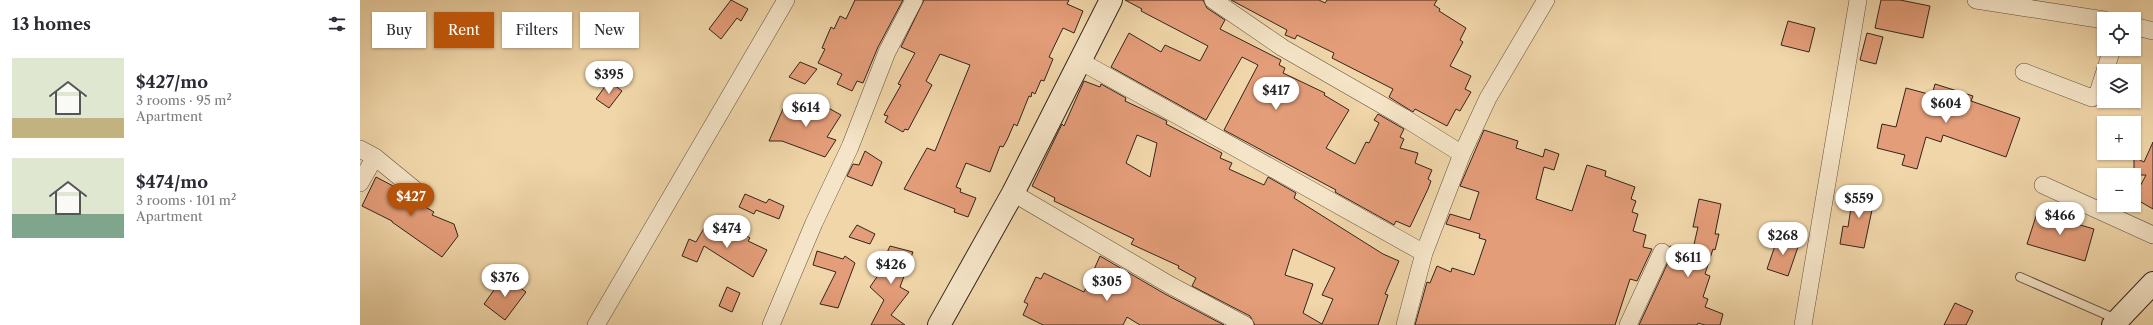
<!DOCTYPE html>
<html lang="en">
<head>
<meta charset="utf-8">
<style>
	body { margin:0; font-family:"Libre Caslon Text",serif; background:#f7f7f7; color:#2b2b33; height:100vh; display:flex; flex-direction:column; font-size:15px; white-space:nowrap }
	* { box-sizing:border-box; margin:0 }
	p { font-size:13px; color:#7c7c81 }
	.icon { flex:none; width:22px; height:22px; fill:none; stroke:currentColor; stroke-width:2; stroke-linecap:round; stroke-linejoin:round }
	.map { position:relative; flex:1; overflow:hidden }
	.panel { display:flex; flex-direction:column; background:#fff; width:360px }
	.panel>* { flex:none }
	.banner { position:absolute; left:12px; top:12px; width:380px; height:36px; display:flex; gap:8px }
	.buttons { position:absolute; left:1737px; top:12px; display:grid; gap:8px }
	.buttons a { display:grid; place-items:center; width:44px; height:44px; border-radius:0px; background:#fff; box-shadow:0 1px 3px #0004; font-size:20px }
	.price { position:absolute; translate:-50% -34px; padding:0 9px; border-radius:14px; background:#fff; color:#222; font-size:13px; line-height:26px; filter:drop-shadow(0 1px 2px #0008) }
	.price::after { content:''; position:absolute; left:50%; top:24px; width:12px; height:9px; margin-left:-6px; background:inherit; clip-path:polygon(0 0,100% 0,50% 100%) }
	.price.active { background:#b45309; color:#fff }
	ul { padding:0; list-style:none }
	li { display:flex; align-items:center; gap:12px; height:100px; padding:0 12px }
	li span { display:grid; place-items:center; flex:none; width:112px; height:80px; border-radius:0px; color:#555 }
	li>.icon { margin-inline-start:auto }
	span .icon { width:48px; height:48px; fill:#fffc; stroke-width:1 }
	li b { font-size:17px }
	h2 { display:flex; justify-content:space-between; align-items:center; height:48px; padding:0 12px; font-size:17px }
	.pill { padding:0 14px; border-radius:0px; background:#fff; box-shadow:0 1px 3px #0004; font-size:14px; line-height:36px }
	.pill.active { background:#b45309; color:#fff }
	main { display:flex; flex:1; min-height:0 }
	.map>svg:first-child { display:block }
	.building { fill:#e49d79; stroke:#32251e; fill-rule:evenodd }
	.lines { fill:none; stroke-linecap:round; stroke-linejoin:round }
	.lane-casing { stroke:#625141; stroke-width:10 }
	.street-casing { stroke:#625141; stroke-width:18 }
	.secondary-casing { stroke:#32251e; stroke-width:24 }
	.lane { stroke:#f5e4c7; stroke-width:8 }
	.street { stroke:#f5e4c7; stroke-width:17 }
	.secondary { stroke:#f5e4c7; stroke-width:22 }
</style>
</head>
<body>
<main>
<section class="panel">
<h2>13 homes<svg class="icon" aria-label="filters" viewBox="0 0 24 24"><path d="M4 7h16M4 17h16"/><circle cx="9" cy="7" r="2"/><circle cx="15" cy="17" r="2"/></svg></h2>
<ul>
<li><span style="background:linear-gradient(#dfe7d0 75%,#c2b280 0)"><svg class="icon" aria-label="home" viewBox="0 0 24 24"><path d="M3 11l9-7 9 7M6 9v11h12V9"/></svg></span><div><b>$427/mo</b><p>3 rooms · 95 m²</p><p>Apartment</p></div></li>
<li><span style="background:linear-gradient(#dfe7d0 70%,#7fa58c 0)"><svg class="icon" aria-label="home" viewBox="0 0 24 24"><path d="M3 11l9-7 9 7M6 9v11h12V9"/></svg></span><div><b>$474/mo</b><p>3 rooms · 101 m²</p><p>Apartment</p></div></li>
</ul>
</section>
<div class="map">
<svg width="1793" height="325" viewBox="0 0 1793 325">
	<rect width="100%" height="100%" fill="#f0d6a9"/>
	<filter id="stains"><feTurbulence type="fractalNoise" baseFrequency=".005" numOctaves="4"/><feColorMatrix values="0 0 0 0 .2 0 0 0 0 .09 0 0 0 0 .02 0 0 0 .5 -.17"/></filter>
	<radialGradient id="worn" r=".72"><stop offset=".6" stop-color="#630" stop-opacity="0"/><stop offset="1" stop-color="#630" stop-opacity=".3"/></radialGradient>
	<!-- building -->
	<path class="building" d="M371,0L388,9L381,21L377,18L361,39L349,29Z
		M495,0H543L518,47L503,83L497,81L492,91L477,84L482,74L458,63L465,49L462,48L471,27L474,29L480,16L486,19Z
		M564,0H709L707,4L723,11L714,33L703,28L689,57L693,59L684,81L681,80L675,94L672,92L671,97L669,96L657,126L654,124L647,140L643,147L640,146L630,172L606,163L596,187L601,189L600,192L616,198L608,217L594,212L595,209L544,189L567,148L575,151L610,65L580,54L566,81L572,85L548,130L545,129L543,132L525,122L528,116L524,115L541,85L538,84L555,53L541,47Z
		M765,0H843L847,8L865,20L860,29L921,60L919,65L925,68L923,73L965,93L964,95L989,110L966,148L995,164L1006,142L1009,143L1019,123L1014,120L1018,114L1044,129L1040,137L1044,139L1040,148L1058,153L1055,163L1072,170L1068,179L1071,181L1068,189L1050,227L1036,221L1034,225L1029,222L975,192L976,190L864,130L898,65L882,57L846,120L751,67L769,33L801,52L805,45L840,61L848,46L781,11L782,9Z
		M871,0H959L965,3L967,0H1077L1074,5L1080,9L1079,11L1106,28L1100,40L1103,42L1090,66L1111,76L1105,89L1111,92L1100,111L1096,109L1087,126L1055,109L1053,112L1029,97L1033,89L972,58L974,53L937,35L935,39L925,35L927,30Z
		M1521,0H1540L1570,6L1563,38L1515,28Z
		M1428,21L1455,28L1449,52L1421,45Z
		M1507,33L1523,37L1516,64L1500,60Z
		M440,62L457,69L445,84L429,77Z
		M249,81L262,91L249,108L236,99Z
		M724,81L740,87L741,84L766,98L765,101L797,116L807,121L806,124L862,153L860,158L872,163L869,169L904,185L908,177L936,193L934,198L1023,254L1039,261L1025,294L1028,295L1018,325H895L890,316L832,286L836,278L818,268L819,266L771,244L774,239L694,201L695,198L672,186L702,124L704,126ZM777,135L797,143L790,177L766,163ZM933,249L975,268L962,295L973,299L962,324L943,313L953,284L925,275Z
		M1575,84L1613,96L1611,101L1660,118L1646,157L1583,135L1581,142L1566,137L1557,169L1542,165L1545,155L1517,148L1522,124L1536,127L1546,88L1572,95Z
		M426,102L459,112L463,105L481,115L467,137L476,140L465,157L422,141H409Z
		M1124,130L1158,141L1156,148L1183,157L1185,149L1199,154L1194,170L1184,167L1176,199L1212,211L1227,165L1246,171L1245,176L1275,187L1271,199L1276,201L1272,212L1278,214L1273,231L1286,235L1283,247L1292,249L1277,281L1270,279L1255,325H1055L1067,282L1070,283L1077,266L1091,272L1092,268L1114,275L1126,240L1119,238L1120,234L1086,224L1090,214L1110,220L1119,192L1100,186Z
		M1793,142V209L1774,198L1786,175H1774V157L1784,162Z
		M505,151L522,162L512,186L487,176L493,164L499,165Z
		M16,177L35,187L48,197L74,212L72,215L94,224L98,236L82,257L32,222V221L2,206Z
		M1494,188L1516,191L1504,248L1480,244L1483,226L1488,227Z
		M385,194L406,203L409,199L424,206L419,219L396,210L394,214L379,207Z
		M1339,199L1361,204L1355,234H1359L1355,250L1353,249L1345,274L1350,276L1343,297L1348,299L1345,307L1363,314L1360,325H1345L1338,323L1337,325H1279L1311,256L1310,246L1332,253L1338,227H1333Z
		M1678,210L1700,217V219L1734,229L1725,261L1667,244Z
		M347,223L368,235L373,228L390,238L388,241L407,250L393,277L344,246L337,262L322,256L329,239L336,242Z
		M497,225L515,234L510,244L489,237Z
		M1418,237L1439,244L1428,276L1407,269Z
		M530,246L553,252L540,287L549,292L531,315L545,325H511L524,300L510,287L521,271L519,270Z
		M457,251L483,259L485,256L495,263L478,308L460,304L476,272L453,265Z
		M740,256L805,294L864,325H780L767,317L763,325H683L663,315L668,304L664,302L676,277L681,279L684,273L724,292Z
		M144,276L166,292L145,320L124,304Z
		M367,287L380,293L372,312L359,306Z
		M1595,303L1613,311L1606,325H1584Z"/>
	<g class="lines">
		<defs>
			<path id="lane" d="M1660,277L1756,319"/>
			<path id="street" d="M853,0L923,48L1043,117L1102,154
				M1616,0L1744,20
				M1774,26L1793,31
				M720,61L1064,253
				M1745,71L1752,49
				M1664,72L1732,98L1738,93L1744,74
				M0,149L15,157L54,189
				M0,183L15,157
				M1683,185L1793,235
				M653,193L810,285L885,325
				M236,325L426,0
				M411,325L454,223L490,147L527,52L554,0
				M1045,325L1064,253L1102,154L1128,98L1186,0
				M1268,325L1302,252
				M1443,325L1498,0"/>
			<path id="secondary" d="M579,325L653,193L751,0
				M1753,325L1793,283"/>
		</defs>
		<!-- lane casing -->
		<use href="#lane" class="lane-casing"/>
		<!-- street casing -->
		<use href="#street" class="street-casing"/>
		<!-- secondary casing -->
		<use href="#secondary" class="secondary-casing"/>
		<!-- lane -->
		<use href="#lane" class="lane"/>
		<!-- street -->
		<use href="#street" class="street"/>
		<!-- secondary -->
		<use href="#secondary" class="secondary"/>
	</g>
	<rect width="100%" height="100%" filter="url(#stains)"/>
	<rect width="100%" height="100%" fill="url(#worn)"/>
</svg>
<div class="buttons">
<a><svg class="icon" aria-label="locate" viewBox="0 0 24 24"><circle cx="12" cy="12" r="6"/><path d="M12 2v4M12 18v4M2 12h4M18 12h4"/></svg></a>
<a><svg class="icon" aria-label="layers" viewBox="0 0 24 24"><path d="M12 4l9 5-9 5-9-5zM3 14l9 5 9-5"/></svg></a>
<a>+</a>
<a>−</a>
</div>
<b class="price" style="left:249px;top:95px">$395</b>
<b class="price" style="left:916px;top:111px">$417</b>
<b class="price" style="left:1586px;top:124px">$604</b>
<b class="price" style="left:446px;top:128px">$614</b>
<b class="price active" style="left:51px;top:217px">$427</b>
<b class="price" style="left:1499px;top:219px">$559</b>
<b class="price" style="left:1700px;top:236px">$466</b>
<b class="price" style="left:367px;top:249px">$474</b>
<b class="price" style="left:1423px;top:256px">$268</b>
<b class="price" style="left:1328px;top:278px">$611</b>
<b class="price" style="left:531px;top:285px">$426</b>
<b class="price" style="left:145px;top:298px">$376</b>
<b class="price" style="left:747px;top:302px">$305</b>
<div class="banner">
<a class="pill">Buy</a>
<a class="pill active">Rent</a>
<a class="pill">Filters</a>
<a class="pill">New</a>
</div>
</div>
</main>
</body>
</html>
